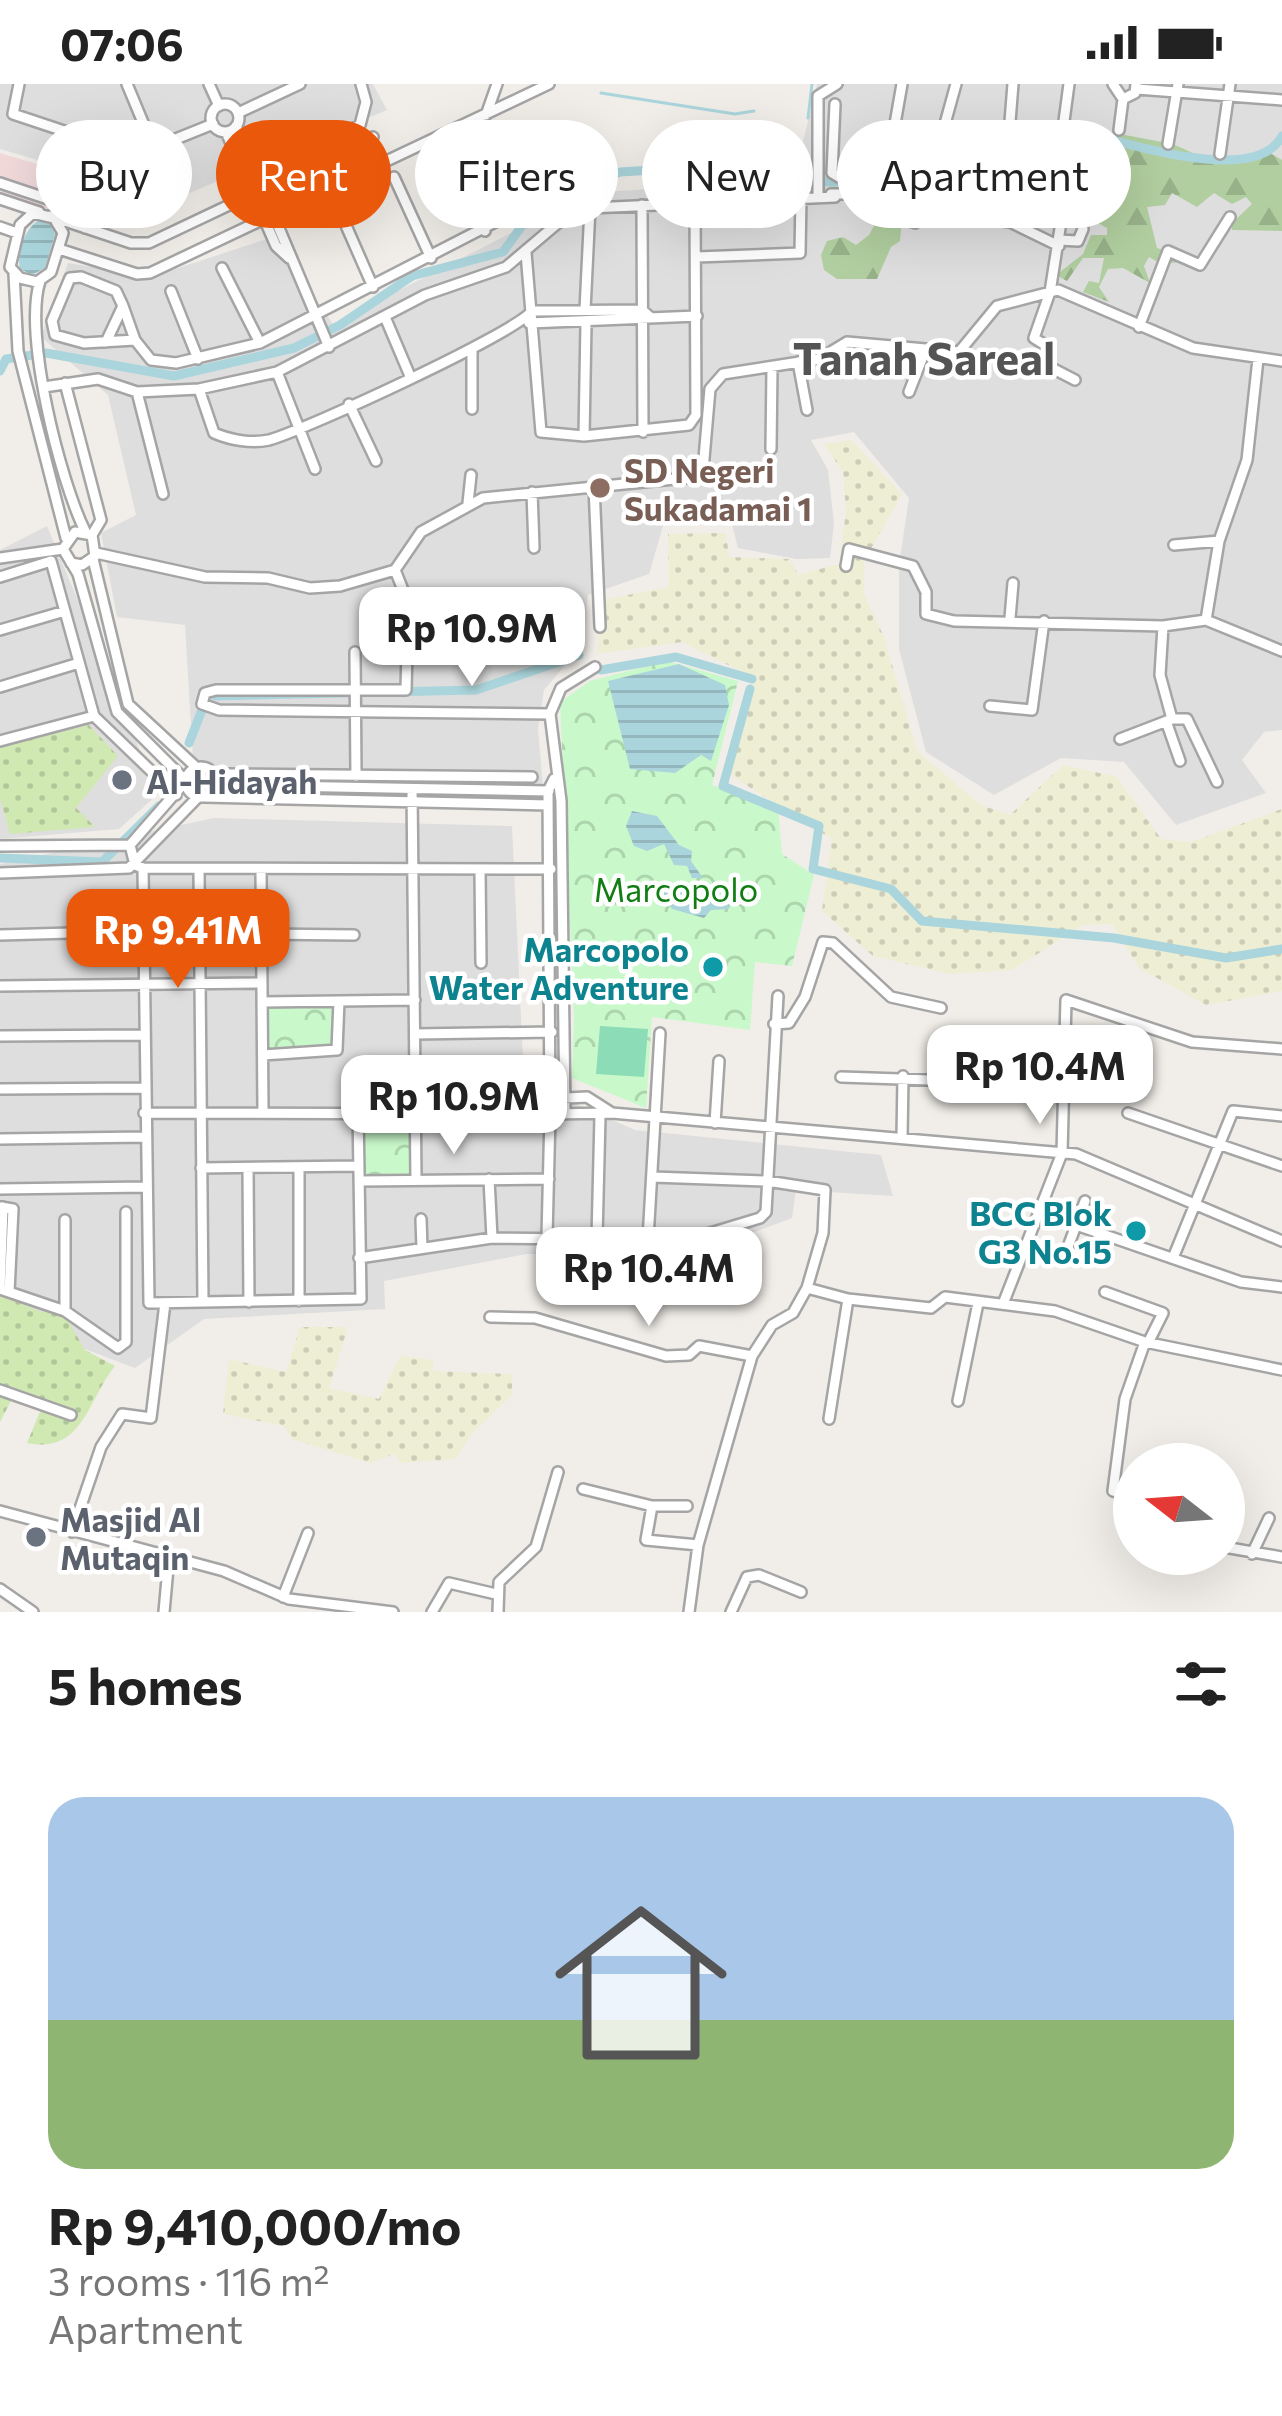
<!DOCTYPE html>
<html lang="en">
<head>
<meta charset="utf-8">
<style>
	body { margin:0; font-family:Commissioner,sans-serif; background:#f6f6f6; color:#222; height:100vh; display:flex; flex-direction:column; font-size:45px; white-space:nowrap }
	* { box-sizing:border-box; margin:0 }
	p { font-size:39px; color:#767676 }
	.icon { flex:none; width:66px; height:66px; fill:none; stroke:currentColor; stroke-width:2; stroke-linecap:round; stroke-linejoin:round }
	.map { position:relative; height:1528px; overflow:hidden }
	.sheet { display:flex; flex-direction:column; background:#fff; flex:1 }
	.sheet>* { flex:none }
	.banner { position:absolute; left:36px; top:36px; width:1212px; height:108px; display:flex; gap:24px }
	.needle { width:78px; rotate:287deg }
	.fabs { position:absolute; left:1113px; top:1359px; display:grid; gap:24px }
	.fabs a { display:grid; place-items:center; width:132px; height:132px; border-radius:50%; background:#fff; box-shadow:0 12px 48px #0002; font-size:60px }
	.price { position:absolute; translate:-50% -102px; padding:0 27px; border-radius:24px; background:#fff; color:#222; font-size:39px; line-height:78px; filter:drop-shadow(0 3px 6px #0008) }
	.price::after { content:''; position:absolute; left:50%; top:72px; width:36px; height:27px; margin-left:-18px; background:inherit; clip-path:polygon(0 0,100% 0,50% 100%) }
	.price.selected { background:#ea580c; color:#fff }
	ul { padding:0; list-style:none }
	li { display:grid; align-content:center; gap:24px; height:636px; padding:0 48px }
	li span { display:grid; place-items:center; height:372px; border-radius:36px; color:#555 }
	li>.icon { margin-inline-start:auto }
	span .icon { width:216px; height:216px; fill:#fffc; stroke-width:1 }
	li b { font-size:51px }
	h2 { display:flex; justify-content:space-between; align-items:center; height:144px; padding:0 48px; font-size:51px }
	.tag { padding:0 42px; border-radius:54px; background:#fff; box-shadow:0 12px 48px #0002; font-size:42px; line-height:108px }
	.tag.selected { background:#ea580c; color:#fff }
	.status { display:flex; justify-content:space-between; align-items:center; height:84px; padding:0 60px; background:#fff; direction:ltr }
	.status svg { height:33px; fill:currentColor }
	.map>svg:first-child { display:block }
	.residential { fill:#dfdede }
	.commercial { fill:#f1d9da }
	.farmland { fill:url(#farmland-dots) }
	.grass { fill:url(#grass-dots) }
	.forest { fill:url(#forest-firs) }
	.park { fill:url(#park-crowns) }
	.pitch { fill:#8bdcb7 }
	.water { fill:url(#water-rules) }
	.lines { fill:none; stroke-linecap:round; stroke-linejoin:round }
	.stream { stroke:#abd5dc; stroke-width:3 }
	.canal { stroke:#abd5dc; stroke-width:9 }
	.street-casing { stroke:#a5a5a5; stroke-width:14 }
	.street { stroke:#fff; stroke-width:9 }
	.education-dot { fill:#8d6e63; stroke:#fff; stroke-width:4.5 }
	.worship-dot { fill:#6b7280; stroke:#fff; stroke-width:4.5 }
	.culture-dot { fill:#0f9aa8; stroke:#fff; stroke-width:4.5 }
	.labels { text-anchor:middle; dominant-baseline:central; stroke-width:9; stroke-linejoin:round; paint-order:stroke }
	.education-label { font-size:33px; font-weight:bold; fill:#785e54; stroke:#fff; text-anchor:start }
	.worship-label { font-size:33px; font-weight:bold; fill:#5b616d; stroke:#fff; text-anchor:start }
	.park-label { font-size:33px; fill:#117e13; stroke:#fff }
	.culture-label { font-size:33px; font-weight:bold; fill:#0d838f; stroke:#fff; text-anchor:end }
	.district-label { font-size:45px; font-weight:bold; fill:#545454; stroke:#fff }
</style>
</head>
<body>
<div class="status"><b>07:06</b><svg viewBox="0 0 49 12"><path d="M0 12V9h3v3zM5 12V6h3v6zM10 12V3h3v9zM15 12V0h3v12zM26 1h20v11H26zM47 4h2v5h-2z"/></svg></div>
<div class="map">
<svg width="1282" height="1528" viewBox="0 0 1282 1528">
	<defs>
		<pattern id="farmland-dots" width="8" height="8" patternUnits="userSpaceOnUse" patternTransform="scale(3)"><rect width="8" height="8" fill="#eeeed5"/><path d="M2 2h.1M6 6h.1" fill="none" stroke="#ccccb7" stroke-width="1.8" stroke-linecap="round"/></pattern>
		<pattern id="grass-dots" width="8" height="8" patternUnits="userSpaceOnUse" patternTransform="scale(3)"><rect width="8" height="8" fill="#d0e8b2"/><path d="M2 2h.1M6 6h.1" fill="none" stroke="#b2c799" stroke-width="1.8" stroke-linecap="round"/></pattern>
		<pattern id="forest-firs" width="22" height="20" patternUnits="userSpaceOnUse" patternTransform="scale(3)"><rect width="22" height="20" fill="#b0ce9f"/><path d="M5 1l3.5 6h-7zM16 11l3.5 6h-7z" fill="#97b189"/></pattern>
		<pattern id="park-crowns" width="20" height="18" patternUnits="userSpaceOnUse" patternTransform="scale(3)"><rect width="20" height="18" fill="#c9f8ca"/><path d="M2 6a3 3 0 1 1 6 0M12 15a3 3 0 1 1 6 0" fill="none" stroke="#acd4ad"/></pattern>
		<pattern id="water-rules" width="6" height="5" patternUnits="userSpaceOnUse" patternTransform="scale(3)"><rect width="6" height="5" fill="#abd5dc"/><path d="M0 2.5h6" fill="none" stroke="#93b7bc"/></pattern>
	</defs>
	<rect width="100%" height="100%" fill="#f1eee9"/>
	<!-- residential -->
	<path class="residential" d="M0,0H373L387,26L137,131L123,101L0,65Z
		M817,0H1282V646L1264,648L1242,676L1266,709L1176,741L1124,678L1061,674L994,711L926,668L899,565V481L909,414L854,348L811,356L828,386L834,439L830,474L796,475L738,464L730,433L665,435L649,490L588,511L583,560L544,606L538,645L543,702L223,698L193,675L185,541L117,533L101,449L136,431L108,311L41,253L68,179L151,193L273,153L333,240L589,109L794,95Z
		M47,442L158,710L119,745L0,755V466Z
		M214,734L512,742L524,997L635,1046L881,1071L893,1112L796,1106L792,1134L696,1170H527L384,1197L385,1225L204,1235L135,1284L0,1233V780Z"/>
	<!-- commercial -->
	<path class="commercial" d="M0,69L117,104L103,146L0,112Z"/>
	<!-- farmland -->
	<path class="farmland" d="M851,356L902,410L864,477V510L884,553L917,667L981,721L1010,731L1063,681L1117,693L1161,755L1191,758L1282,725V907L1206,921L1139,884L1112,840L1083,841L1012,886L950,890L873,872L822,827L832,755L727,689L754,594L682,558L597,570L602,516L669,503L668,450L726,449L729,473L790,475L798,491L839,480L846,427L843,388L824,360Z
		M300,1243H348L329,1304L379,1315L400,1272L433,1276V1287L512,1290V1311L472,1349L456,1375L402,1379L394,1370L370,1379L292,1355L284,1342L223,1330L229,1275L286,1288Z"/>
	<!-- grass -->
	<path class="grass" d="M89,641L118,672L76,724L95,743L10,750L0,714V663Z
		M0,1211L42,1228H63L85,1266L115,1282C87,1317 83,1370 27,1359L42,1323L12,1315L0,1338Z"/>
	<!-- forest -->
	<path class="forest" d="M1005,45L1044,64L1093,45L1173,60L1208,76L1224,71L1246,79L1265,66L1282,76V147L1232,146V139L1252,120L1246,113L1232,120L1214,109L1197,123L1172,109L1165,121L1147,123L1157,164L1181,172V178L1161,180L1149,173L1144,182L1150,199L1123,184L1108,185L1099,203L1109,218L1083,208L1089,197L1099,199L1104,174H1083L1067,197L1056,191L1083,170L1091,151H1107V144L1089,134L1085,119L1073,117L1061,133L1030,103L996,92L981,102L971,91L959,89L948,101L939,128L912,123L902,135L900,157L891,163L877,195H837L824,186L821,171L827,157L843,153L856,161L869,151L887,118L874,100L904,68L942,52L966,53L978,64L997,66L1004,62Z"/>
	<!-- park -->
	<path class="park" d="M667,577L738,597L712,701L778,726L782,770L814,791L792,882L755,878L750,946L652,933L646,1024L572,994L574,933L560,618L590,597Z
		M336,921V964L269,966V923Z
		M363,1032H411L413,1092L363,1094Z"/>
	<!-- pitch -->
	<path class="pitch" d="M600,942L648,945L644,993L596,990Z"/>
	<!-- water -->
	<path class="water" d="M39,136L50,140L55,150L45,184L32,191L20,185C16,169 25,144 39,136Z
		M679,580L725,601L729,621L711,677L701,671L675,689L630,685L608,597Z
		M632,727L657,732L679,761L692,767L691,777L703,794H692L687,782L674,781L664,760L647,767L634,762L626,742Z
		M670,800L691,811H728L729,825L711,826L704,834L672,825L662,810Z"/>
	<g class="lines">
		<!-- stream -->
		<path class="stream" d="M601,9L735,30L754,27
			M808,34L812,0"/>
		<!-- canal -->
		<path class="canal" d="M0,287L6,275L46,269L174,292L294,264L340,241L412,192L503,168L532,128L620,88L686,84L740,91L776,103L802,97L867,99L895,86L911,65L928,57L958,53L986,64L1058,67L1086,49C1131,60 1256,102 1282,52
			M601,586L676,573L752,595
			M750,605L723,702L819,742L813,785L891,805L922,837L1114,854L1226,874L1282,865
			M215,612L476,606L579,571
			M189,659L202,626
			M0,774L102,778L159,722"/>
		<defs>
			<path id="street" d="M19,0L13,30L136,71
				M127,0L154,65
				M209,0L219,22
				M1113,0L1123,15L1135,9L1136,0
				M1137,5L1282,16
				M835,20L832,89L847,98L874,85L907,58L943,47L956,0
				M211 34a14 14 0 1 1 28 0a14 14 0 1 1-28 0Z
				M238,29L300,0
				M486,31L497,0
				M236,42L329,263
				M1119,46L1123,15
				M226,48L276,162L289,174
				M1009,50L1013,0
				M1062,52L1069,0
				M1168,60L1178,0
				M450,69L485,147
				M1220,70L1230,0
				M889,74L902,0
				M278,79L360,41L366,18L361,0
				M394,93L431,174
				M0,99L90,129L85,144
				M831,110H867L877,126L915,139L925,127L1010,138L1059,162
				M818,113V12L837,0
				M0,115L39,128
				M337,121L373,203
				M642,121L643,348
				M120,128L136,71L213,40
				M33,129L54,134L63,149L51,188L37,198L20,194L10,183L20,141Z
				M50,132L131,159H149L373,53
				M1061,138L1050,208L1034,254L1045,261L1046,281L1075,296
				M0,143L17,149
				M1059,156L1078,157L1083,145
				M59,165L137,190L150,189L549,0
				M526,169L541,348L584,352L689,341L696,331L695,116
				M697,173L800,169L801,113
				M222,184L260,259
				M14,190L18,267L66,454
				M40,197C23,250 60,396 85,447
				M171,207L198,275
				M123,222L135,256
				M585,226L590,124
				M385,233L410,292
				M529,239L697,232
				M1139,243L1168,167L1200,181L1230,133
				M106,258L123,222L116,207L81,193L70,194L52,237L55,251L84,259L135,256L151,276L176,279L260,259L544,113L507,46
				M472,265V325
				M798,278L807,326
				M277,288L315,385
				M65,299L101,436L92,451
				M44,303L98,295L137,308L199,305L277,288L425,211L506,183L558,139L590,124L835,113
				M199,305L214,349C230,356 252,360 269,356C305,346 514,250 532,227L642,226L650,233
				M137,308L163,410
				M909,308L925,267
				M349,320L376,377
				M584,352L586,240
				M771,365L772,283
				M594,402L600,543
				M532,408L534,464
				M468,419L471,391
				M1174,461L1219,457
				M96,469L205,493L268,494L310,504L340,502L395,486L421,448L483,414L695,393L703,386L710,305L723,290L819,275L847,258L959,268L997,222L1058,206L1193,264L1282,277
				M0,474L63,465
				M93,475L128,620L197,684
				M846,482L849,465L913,482L926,508V530L954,537L1163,542L1206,536L1282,567
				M395,486L407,516L439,518
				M0,493L51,477L94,632L176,711
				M1010,534L1013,499
				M1206,536L1219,457L1247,376L1258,275
				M1163,542L1160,591L1172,635H1187L1217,698
				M0,546L65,527
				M407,567L406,606H216L205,609L202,620L219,626L550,630
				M355,568L356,692
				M0,603L79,579
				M990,622L1032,626L1044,537
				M1166,637L1180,677
				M1120,655L1172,635
				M0,657L94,632
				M186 698a15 15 0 1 1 30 0a15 15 0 1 1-30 0Z
				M226,690L532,693
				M216,694L227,701L549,707
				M554,695L548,707L550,1030L612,1029L1076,1070L1282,1157
				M412,705L416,1096
				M204,713L548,721
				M130,761L135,781L143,784L149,1219L361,1215L358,1026
				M0,762L130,761L186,697L117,628L78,490L63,465L75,448L92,451L95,472L82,481L71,479
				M143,784L551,785
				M199,786L203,1218
				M261,786L263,1027
				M480,786L481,879
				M0,789L129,784L198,713
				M262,850L354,851
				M0,851L141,847
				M0,902L262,899
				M262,918L415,916
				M774,940L789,939L805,913L823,858L833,859L891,913L941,924
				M415,950L552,948
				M0,952L143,951
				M263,971L337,966L339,917
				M1062,992L1117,998
				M841,993L1018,999
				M0,1005L144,1004
				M413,1022L587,1013L612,1029
				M565,1028L561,717L550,630L561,604L595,583
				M144,1029L550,1030L547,1153
				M1128,1029L1282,1082
				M715,1039L719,977
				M902,1054L903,992
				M0,1055L144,1053
				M201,1084L358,1082
				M248,1084L249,1218
				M299,1084V1217
				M653,1093L767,1097L825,1106L823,1149L807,1204L793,1229L772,1241L752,1272L698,1461L689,1528
				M489,1095L492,1154
				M359,1097L549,1095
				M0,1105L146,1103
				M1,1123L13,1125L9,1208
				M3,1123L0,1205L65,1227L118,1264L126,1258V1128
				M421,1135L422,1164
				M1076,1141L1241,1198L1282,1203
				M597,1154L600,1032
				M648,1155L660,949
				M1065,1171L1085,1117
				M359,1174L492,1154L687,1156L760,1134L766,1128L778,912
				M1173,1174L1233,1027L1282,1032
				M807,1204L848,1215L931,1224L945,1213L1055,1227L1145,1258L1282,1286
				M1105,1208L1163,1229L1149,1257
				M1003,1220L1062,1069L1066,916L1192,958L1282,965
				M65,1227V1136
				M490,1233L535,1234L666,1272L689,1271L699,1262L752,1272
				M0,1306L71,1331
				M958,1317L978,1219
				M829,1335L848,1215
				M583,1405L652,1422H687
				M1134,1411L1113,1407L1125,1315L1145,1258
				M652,1422L646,1456L698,1461
				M0,1427L224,1487L289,1515L393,1528
				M72,1448L101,1363L122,1330L151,1334L165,1219
				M1224,1463L1282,1473
				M1252,1470L1269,1434
				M0,1505L33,1528
				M283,1513L308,1449
				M164,1528L169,1473
				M432,1528L449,1499L496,1510
				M498,1528L499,1498L536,1463L558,1388
				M731,1528L747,1493L759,1491L801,1508"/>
		</defs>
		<!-- street casing -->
		<use href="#street" class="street-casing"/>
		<!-- street -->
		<use href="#street" class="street"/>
	</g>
	<!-- markers -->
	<circle class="education-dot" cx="600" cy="404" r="12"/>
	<g class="worship-dot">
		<circle cx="122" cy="696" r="12"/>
		<circle cx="36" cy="1453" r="12"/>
	</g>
	<g class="culture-dot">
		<circle cx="713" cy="883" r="12"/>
		<circle cx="1136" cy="1147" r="12"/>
	</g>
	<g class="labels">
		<!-- education labels -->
		<g class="education-label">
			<text x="624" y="385">SD Negeri<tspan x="624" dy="38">Sukadamai 1</tspan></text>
		</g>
		<!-- worship labels -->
		<g class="worship-label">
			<text x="146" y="696">Al-Hidayah</text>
			<text x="60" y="1434">Masjid Al<tspan x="60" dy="38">Mutaqin</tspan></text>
		</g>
		<!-- park labels -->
		<g class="park-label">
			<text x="676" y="804">Marcopolo</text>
		</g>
		<!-- culture labels -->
		<g class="culture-label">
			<text x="689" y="864">Marcopolo<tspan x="689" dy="38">Water Adventure</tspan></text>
			<text x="1112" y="1128">BCC Blok<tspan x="1112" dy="38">G3 No.15</tspan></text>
		</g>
		<!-- district labels -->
		<g class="district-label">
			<text x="924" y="272">Tanah Sareal</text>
		</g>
	</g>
</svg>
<div class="fabs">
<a><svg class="needle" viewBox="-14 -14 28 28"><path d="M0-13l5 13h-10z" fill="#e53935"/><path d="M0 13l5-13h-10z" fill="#767676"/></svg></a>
</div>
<b class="price" style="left:472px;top:605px">Rp 10.9M</b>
<b class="price selected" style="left:178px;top:907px">Rp 9.41M</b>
<b class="price" style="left:1040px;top:1043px">Rp 10.4M</b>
<b class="price" style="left:454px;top:1073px">Rp 10.9M</b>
<b class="price" style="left:649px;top:1245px">Rp 10.4M</b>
<div class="banner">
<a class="tag">Buy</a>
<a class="tag selected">Rent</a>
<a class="tag">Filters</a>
<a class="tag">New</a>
<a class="tag">Apartment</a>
</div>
</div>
<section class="sheet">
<h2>5 homes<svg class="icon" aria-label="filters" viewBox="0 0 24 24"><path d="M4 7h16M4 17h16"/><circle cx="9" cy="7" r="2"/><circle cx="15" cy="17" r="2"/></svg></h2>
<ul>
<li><span style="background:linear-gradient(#a9c7e8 60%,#8fb573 0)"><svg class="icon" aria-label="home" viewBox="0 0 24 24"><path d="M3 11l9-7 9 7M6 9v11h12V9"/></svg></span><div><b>Rp 9,410,000/mo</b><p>3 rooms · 116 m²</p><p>Apartment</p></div></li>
</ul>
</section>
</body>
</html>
